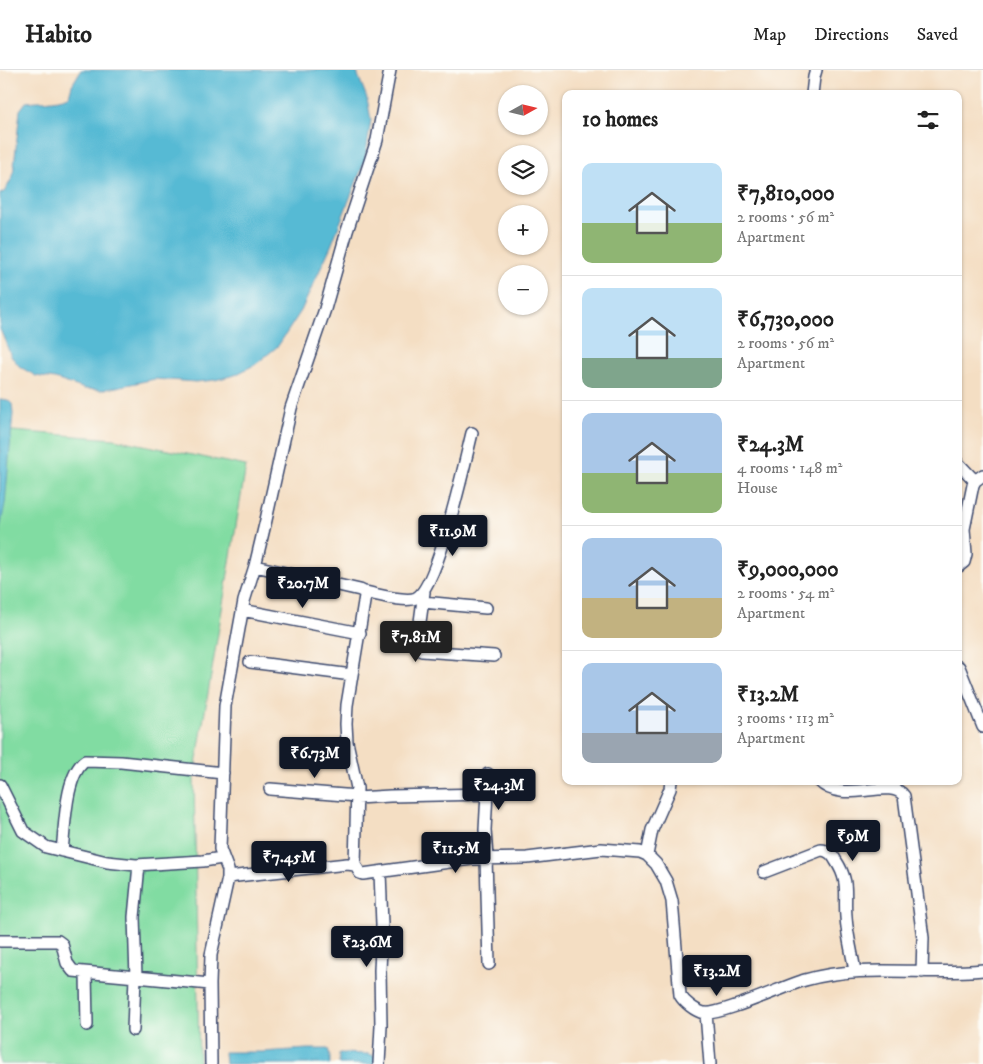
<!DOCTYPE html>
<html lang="en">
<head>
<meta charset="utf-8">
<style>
	body { margin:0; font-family:"IM FELL DW Pica",serif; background:#f2f2f2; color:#222; height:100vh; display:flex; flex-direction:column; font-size:19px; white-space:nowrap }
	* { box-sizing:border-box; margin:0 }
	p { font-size:16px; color:#767676 }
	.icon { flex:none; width:28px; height:28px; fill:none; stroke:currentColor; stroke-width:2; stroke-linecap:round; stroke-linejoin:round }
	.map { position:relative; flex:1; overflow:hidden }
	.drawer { position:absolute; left:562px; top:20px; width:400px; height:695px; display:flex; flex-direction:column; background:#fff; border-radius:10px; box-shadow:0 1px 4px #0004 }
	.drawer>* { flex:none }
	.needle { width:32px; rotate:82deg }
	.controls { position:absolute; left:498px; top:15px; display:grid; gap:10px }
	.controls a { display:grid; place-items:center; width:50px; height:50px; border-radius:50%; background:#fff; box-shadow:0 1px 4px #0004; font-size:25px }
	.price { position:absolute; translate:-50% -42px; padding:0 11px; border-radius:5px; background:#111827; color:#fff; font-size:16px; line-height:32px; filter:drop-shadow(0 1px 2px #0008) }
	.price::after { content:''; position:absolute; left:50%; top:30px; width:15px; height:11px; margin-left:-8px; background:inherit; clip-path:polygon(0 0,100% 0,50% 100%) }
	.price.current { background:#222; color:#fff }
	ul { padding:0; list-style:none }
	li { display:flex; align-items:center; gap:15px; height:125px; padding:0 20px }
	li+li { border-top:1px solid #e0e0e0 }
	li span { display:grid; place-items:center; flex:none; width:140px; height:100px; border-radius:10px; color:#555 }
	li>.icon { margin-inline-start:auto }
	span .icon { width:60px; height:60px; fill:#fffc; stroke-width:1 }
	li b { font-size:21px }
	h2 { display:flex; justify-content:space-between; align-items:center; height:60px; padding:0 20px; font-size:21px }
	header { display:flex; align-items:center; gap:30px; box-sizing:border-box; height:70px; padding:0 25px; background:#fff; border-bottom:1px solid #e0e0e0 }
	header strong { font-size:24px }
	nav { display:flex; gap:28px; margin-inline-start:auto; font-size:18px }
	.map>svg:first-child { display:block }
	.green { fill:#81dca2; stroke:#4e8680 }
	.water { fill:#56bad4; stroke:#387499 }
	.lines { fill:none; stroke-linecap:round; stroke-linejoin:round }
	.minor-casing { stroke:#3c496d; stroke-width:14 }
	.minor { stroke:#fff; stroke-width:11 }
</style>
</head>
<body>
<header>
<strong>Habito</strong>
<nav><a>Map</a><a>Directions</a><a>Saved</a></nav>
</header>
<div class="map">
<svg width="983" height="994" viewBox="0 0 983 994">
	<rect width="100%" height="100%" fill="#fdfcf7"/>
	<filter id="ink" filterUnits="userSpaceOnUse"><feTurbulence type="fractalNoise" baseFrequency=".02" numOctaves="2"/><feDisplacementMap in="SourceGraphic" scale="10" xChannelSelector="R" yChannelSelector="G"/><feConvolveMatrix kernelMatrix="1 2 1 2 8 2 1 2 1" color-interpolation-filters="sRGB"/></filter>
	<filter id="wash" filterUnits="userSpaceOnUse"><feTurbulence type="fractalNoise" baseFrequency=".0096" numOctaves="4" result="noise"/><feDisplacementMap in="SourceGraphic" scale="20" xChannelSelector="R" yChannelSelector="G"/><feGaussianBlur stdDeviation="1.12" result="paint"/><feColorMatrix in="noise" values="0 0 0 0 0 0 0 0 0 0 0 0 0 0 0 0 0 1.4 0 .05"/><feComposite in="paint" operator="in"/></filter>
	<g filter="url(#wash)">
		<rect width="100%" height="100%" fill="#f4dec3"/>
		<!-- green -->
		<path class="green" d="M0,360L114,369L246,396L194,707L199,994H0Z"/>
		<!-- water -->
		<path class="water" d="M81,0H356L367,28L371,50L365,90L331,176L301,241L278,276L256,294L235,305L215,310L196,312L155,309L102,320L85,319L55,309L36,306L20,297L11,286L0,259V124L5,121L13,106L20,40L26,32C42,30 53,32 69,26L72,15Z
			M0,329L8,330L12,334L13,344L5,433L0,459Z
			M307,979H328L330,986V994H225L224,982H262Z
			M339,983L368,984L375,986L376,994H339Z"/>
	</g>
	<g filter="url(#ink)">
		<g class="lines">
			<defs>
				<path id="minor" d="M812,24L814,7L816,0
					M959,394L975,411
					M255,496L360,520L364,522L365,526L347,635L346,654L347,672L357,718L355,795
					M959,496L964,492L966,484L964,459L973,415L975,411L983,405
					M364,522C376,524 405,533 416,528C438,517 465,391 472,363
					M424,522L418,567V579L422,581L494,586
					M423,532L486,538
					M242,540L360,563
					M250,592L352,605
					M959,597L983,657
					M819,711C843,736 890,706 904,726L923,868L922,902
					M0,715L23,761L46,777L107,792L136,795L203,791L222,788
					M270,719L357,726
					M357,728L390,726L487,724
					M62,781C65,757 65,705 85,691L121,692L223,703
					M647,785L652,760L670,719L671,711
					M486,788L489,894
					M487,788L485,760L488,704
					M764,802L821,780C828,780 833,785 836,791C850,812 844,824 846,847C847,865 852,883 855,901
					M228,807L347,794L355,795L360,803L363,804L471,789L527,788L601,779L640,782L647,785L656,794L666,811L672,831L680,925C684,932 695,941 704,943C719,946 785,916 805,910C863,893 924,906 983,900
					M0,871H58L62,874L67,893L73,901L210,914
					M86,903L87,955
					M136,907L134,847L139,795
					M706,943L710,994
					M133,960L135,907
					M211,994L210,914L211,885L228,808V800L220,779L225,636L244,531L255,496L266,450L291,338L325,239L347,161L377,70L390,0
					M379,994L381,956L380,900L382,855L380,802"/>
			</defs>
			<!-- minor casing -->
			<use href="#minor" class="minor-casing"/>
			<!-- minor -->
			<use href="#minor" class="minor"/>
		</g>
	</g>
</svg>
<div class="controls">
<a><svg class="needle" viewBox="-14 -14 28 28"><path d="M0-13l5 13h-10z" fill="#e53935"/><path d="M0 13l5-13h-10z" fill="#767676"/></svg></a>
<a><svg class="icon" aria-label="layers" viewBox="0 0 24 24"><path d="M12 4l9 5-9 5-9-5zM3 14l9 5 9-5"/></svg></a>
<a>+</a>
<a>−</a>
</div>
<b class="price" style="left:453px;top:487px">₹11.9M</b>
<b class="price" style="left:303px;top:539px">₹20.7M</b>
<b class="price current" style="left:416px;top:593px">₹7.81M</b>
<b class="price" style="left:315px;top:709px">₹6.73M</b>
<b class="price" style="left:499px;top:741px">₹24.3M</b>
<b class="price" style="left:853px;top:792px">₹9M</b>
<b class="price" style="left:456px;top:804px">₹11.5M</b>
<b class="price" style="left:289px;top:813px">₹7.45M</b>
<b class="price" style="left:367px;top:898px">₹23.6M</b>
<b class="price" style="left:717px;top:927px">₹13.2M</b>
<section class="drawer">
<h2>10 homes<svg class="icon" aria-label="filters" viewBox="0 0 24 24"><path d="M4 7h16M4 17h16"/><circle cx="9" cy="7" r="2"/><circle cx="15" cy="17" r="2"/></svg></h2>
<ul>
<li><span style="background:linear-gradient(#bfe0f5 60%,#8fb573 0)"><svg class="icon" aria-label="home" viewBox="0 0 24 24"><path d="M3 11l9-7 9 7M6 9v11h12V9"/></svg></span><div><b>₹7,810,000</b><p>2 rooms · 56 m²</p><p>Apartment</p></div></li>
<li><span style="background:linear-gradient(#bfe0f5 70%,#7fa58c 0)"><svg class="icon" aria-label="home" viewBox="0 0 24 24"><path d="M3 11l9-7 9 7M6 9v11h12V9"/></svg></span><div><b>₹6,730,000</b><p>2 rooms · 56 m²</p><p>Apartment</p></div></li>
<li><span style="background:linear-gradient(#a9c7e8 60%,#8fb573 0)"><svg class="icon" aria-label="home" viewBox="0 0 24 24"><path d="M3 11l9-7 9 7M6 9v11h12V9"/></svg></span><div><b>₹24.3M</b><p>4 rooms · 148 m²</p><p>House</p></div></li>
<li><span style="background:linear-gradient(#a9c7e8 60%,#c2b280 0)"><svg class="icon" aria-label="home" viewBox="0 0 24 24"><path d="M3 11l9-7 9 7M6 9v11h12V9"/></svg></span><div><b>₹9,000,000</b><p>2 rooms · 54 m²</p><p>Apartment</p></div></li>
<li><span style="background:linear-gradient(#a9c7e8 70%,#9aa5b1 0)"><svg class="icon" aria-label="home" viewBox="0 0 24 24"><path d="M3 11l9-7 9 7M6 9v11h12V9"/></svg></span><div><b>₹13.2M</b><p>3 rooms · 113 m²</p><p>Apartment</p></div></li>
</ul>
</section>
</div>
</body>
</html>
